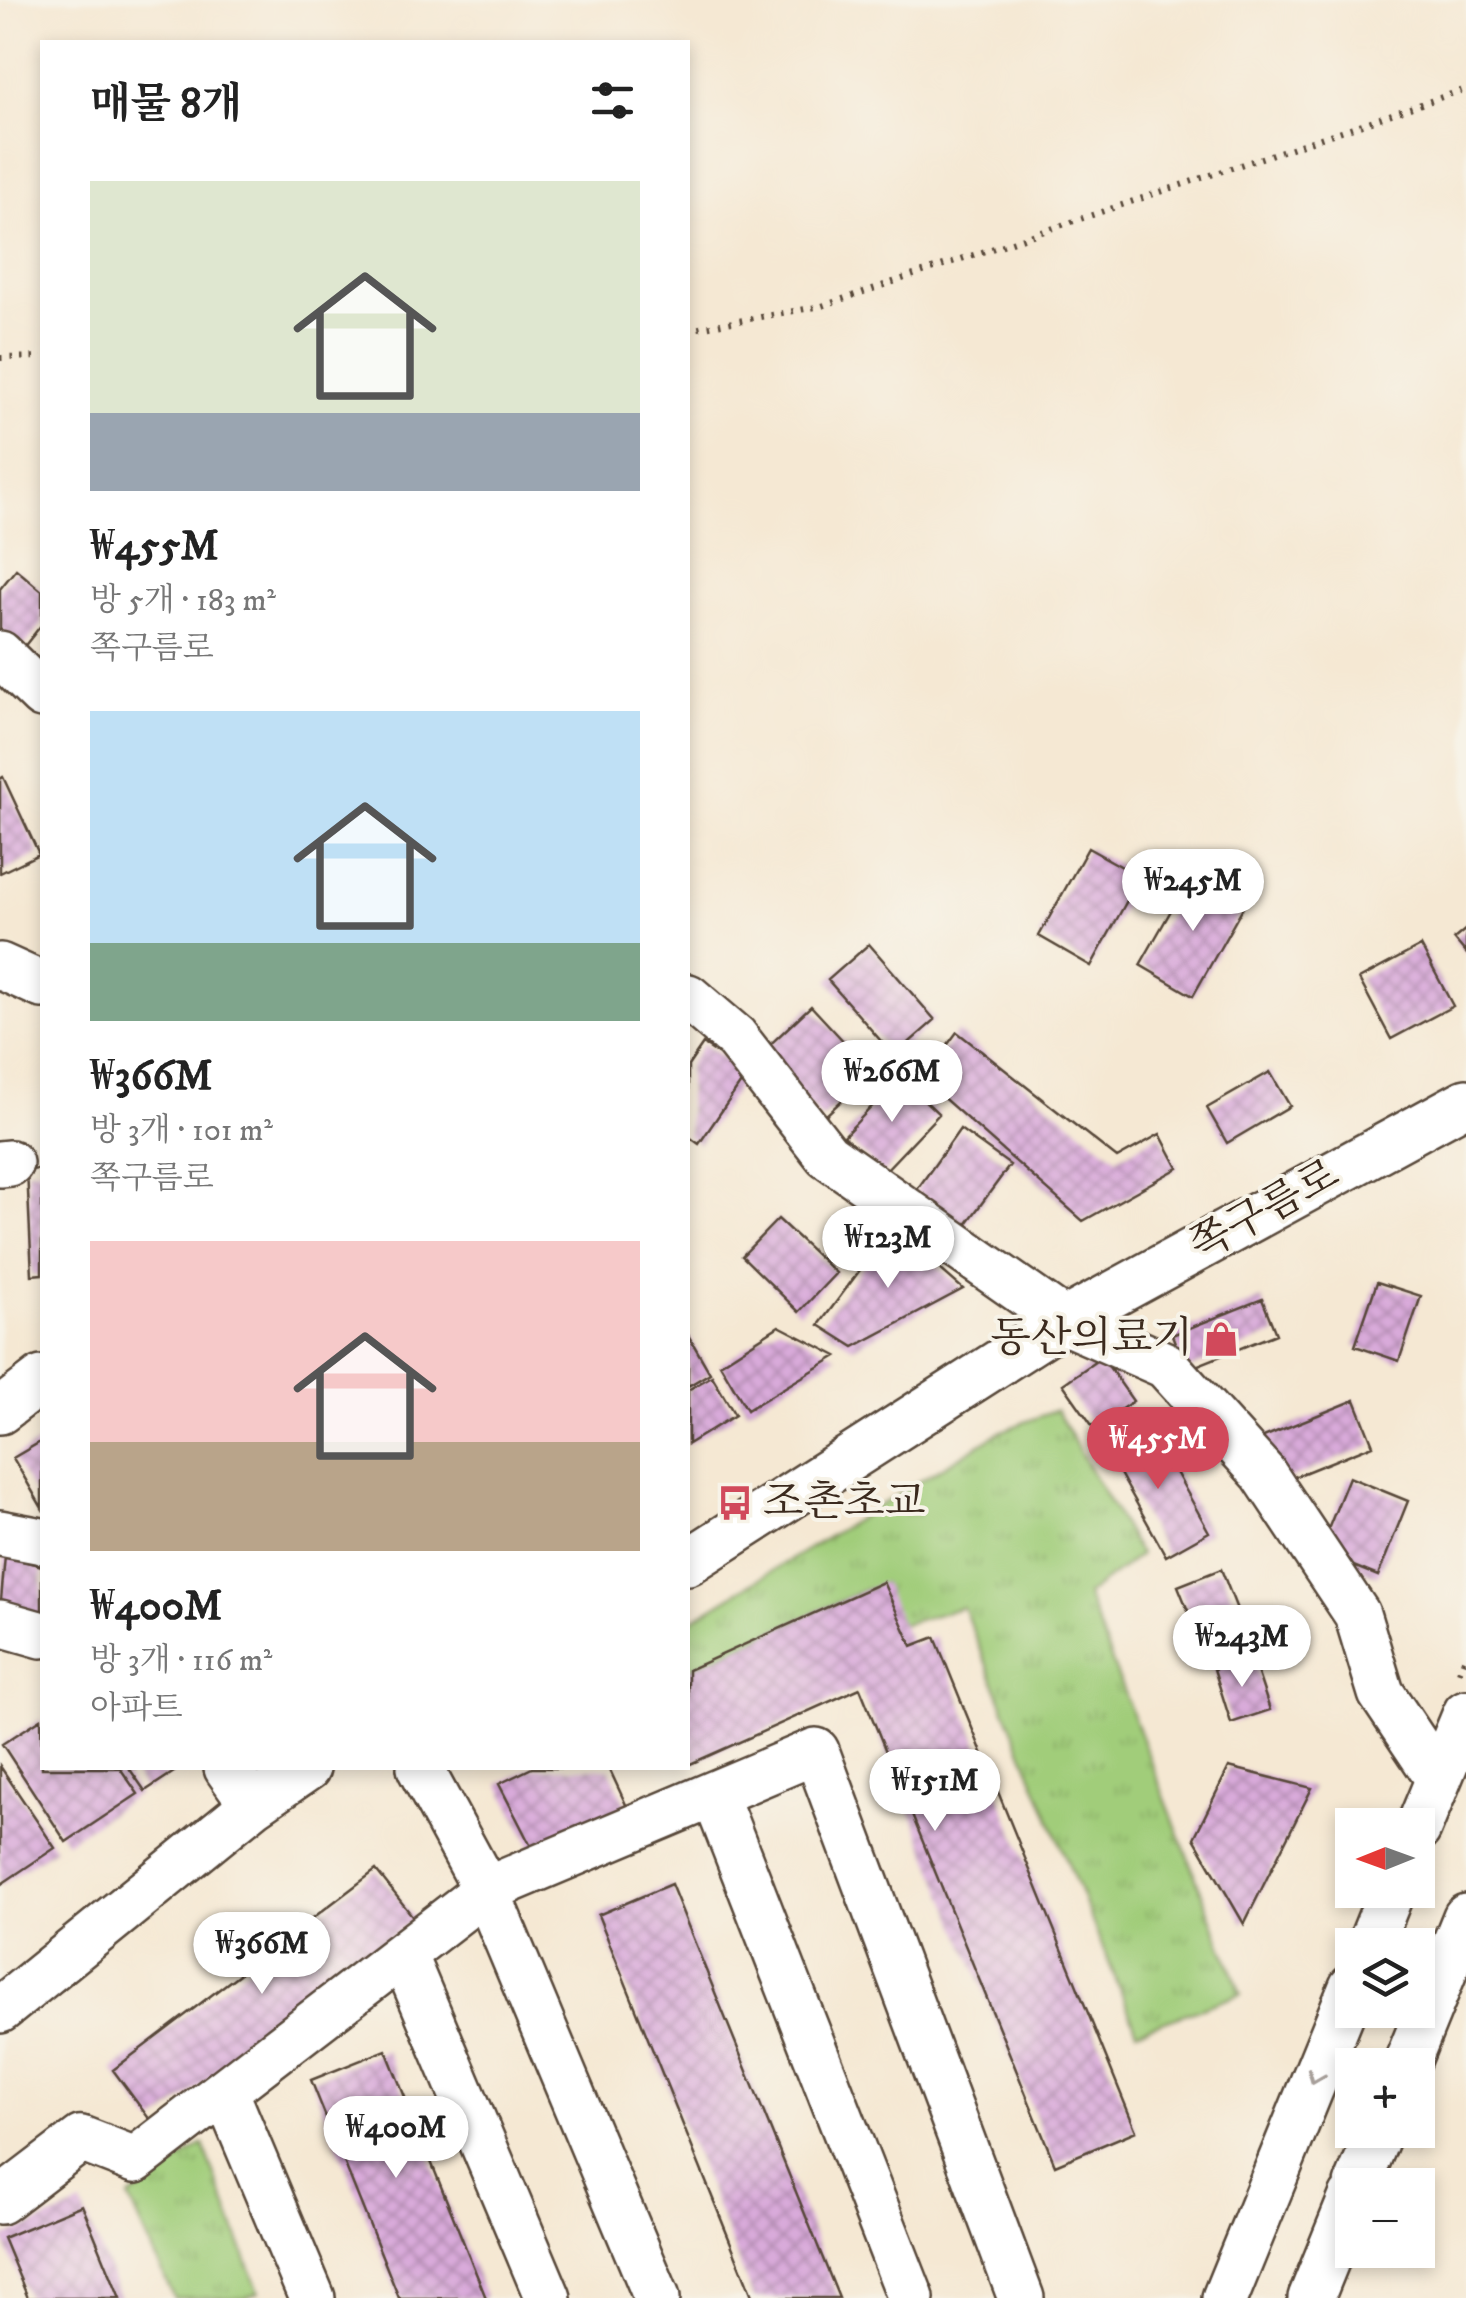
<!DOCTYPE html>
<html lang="ko">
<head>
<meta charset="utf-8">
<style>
	body { margin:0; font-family:"IM FELL DW Pica","Noto Serif KR",serif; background:#f6f6f6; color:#222; height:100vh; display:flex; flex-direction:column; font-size:38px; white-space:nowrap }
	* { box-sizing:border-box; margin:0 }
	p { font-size:32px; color:#767676 }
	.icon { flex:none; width:55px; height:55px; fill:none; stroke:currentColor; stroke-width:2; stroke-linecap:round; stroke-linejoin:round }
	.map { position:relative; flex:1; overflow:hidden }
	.side { position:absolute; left:40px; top:40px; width:650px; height:1730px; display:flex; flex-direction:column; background:#fff; border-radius:0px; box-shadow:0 5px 15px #0003 }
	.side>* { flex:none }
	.needle { width:65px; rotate:269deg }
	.controls { position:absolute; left:1335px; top:1808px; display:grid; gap:20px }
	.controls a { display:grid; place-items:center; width:100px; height:100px; border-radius:0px; background:#fff; box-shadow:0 5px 15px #0003; font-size:50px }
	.price { position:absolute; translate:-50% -85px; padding:0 22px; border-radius:35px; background:#fff; color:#222; font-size:32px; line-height:65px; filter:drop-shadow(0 2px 5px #0008) }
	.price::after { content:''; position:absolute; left:50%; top:60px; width:30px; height:22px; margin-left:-15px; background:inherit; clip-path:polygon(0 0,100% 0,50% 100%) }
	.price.current { background:#d1495b; color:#fff }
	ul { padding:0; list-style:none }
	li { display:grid; align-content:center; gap:20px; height:530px; padding:0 50px }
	li span { display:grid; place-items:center; height:310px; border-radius:0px; color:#555 }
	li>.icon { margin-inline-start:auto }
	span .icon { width:180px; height:180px; fill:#fffc; stroke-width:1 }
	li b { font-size:42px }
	h2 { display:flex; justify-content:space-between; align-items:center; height:120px; padding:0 50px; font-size:42px }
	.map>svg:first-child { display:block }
	.park { fill:url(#park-tufts); stroke:#6e7c4c; stroke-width:2.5 }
	.building { fill:url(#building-cross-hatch) }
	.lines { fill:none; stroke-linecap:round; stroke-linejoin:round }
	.minor-casing { stroke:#574639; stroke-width:50 }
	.path { stroke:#574639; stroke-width:6; stroke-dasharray:2.5 8; stroke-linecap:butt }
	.minor { stroke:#fff; stroke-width:45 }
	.oneway { stroke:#a79f9a }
	.labels { text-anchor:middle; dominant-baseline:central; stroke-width:8; stroke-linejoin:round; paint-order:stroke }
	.street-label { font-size:42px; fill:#3b2a1e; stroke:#f7f3e8 }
	.poi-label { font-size:42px; fill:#3b2a1e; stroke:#f7f3e8; text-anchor:end }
</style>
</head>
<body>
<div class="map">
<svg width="1466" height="2298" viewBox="0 0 1466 2298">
	<defs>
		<pattern id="park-tufts" width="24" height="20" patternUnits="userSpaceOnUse" patternTransform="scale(2.5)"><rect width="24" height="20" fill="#a1cd7a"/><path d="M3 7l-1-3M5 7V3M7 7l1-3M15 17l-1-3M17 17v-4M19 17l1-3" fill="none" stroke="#8cb069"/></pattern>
		<pattern id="building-cross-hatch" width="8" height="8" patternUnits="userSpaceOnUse" patternTransform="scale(2.5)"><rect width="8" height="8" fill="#d9aada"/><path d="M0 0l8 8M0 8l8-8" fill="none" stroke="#b18bb0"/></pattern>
	</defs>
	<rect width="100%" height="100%" fill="#f7f3e8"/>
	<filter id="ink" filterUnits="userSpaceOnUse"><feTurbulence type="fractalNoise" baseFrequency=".01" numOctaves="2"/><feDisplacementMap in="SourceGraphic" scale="20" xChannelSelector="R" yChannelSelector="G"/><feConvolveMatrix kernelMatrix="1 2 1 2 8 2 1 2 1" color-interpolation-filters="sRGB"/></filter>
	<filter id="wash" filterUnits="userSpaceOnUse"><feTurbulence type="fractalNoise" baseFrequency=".0048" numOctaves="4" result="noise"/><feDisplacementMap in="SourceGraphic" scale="40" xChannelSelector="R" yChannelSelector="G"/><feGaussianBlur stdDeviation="2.25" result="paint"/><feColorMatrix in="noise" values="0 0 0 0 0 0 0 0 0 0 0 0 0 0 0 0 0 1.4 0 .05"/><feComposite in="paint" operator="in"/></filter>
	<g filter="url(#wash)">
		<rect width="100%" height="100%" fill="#f5e8d3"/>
		<!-- park -->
		<path class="park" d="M1056,1410L1140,1555L1086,1595L1241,1994L1137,2031L963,1607L883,1630L867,1589L688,1670V1622L1002,1431Z
			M203,2144L259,2292L245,2298H174L129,2198Z"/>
		<g id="blocks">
			<!-- building -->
			<path class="building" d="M16,569L42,591V624L23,648L0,629V589Z
				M3,777L39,854L0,873V779Z
				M1088,848L1140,877L1091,966L1039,936Z
				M1193,872L1246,902L1193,996L1140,965Z
				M1466,929V953L1454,939Z
				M869,944L935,1020L894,1056L828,980Z
				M1421,946L1453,1006L1391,1039L1359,979Z
				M811,1006L872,1072L822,1119L761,1053Z
				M957,1032L1117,1158L1160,1134L1178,1168L1083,1221L922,1079Z
				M703,1044L747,1074L699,1144L688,1136V1066Z
				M1270,1072L1290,1106L1227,1143L1207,1108Z
				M900,1077L939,1114L883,1173L844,1136Z
				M960,1129L1010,1165L965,1226L916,1191Z
				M42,1169V1274L32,1275L27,1170Z
				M778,1219L836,1273L799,1312L742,1256Z
				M892,1227L963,1289L854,1347L819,1325Z
				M1377,1282L1421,1296L1399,1361L1355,1346Z
				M1262,1299L1276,1334L1186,1370L1172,1335Z
				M779,1326L837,1356L747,1410L720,1364Z
				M688,1335L710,1373L688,1386Z
				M1102,1357L1133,1401L1094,1428L1063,1384Z
				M712,1376L735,1415L688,1444V1390Z
				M1355,1400L1373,1445L1279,1483L1261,1438Z
				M1151,1427L1209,1532L1166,1556L1108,1452Z
				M42,1441V1508L13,1458Z
				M1349,1477L1408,1501L1378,1576L1319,1552Z
				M5,1556L42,1566V1623L0,1611Z
				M1221,1569L1250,1642L1208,1660L1178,1586Z
				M883,1582L912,1646L935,1637L1136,2131L1055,2165L860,1688L688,1765V1670Z
				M1252,1656L1270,1710L1231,1723L1214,1669Z
				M41,1719L42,1768H120L138,1794L66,1842L2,1744Z
				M0,1766L55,1848L0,1885Z
				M1229,1767L1312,1788L1244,1924L1194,1838Z
				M129,1768H180L145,1791Z
				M532,1768H609L628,1809L537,1858L499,1784Z
				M376,1870L414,1918L153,2124L113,2070Z
				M671,1884L839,2298H753L598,1915Z
				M386,2050L486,2298H399L311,2080Z
				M82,2205L120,2298H28L3,2238Z"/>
		</g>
	</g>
	<g filter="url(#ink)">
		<use href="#blocks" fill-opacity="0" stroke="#574639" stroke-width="2.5"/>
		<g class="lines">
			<defs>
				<path id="minor" d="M0,654L42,695
					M0,966L42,985
					M688,997L735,1037L827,1155L1064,1321L1165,1365L1263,1473L1357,1614L1381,1693L1438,1778
					M0,1164L10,1163
					M0,1411L42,1379
					M0,1533L42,1541
					M688,1562L1064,1321L1466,1102
					M0,1623L42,1635
					M227,1768L253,1805
					M420,1768L486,1890L657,2298
					M714,1794L911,2298
					M1418,1829L1466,1713
					M1370,1945L1392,1890
					M403,1954L548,2298
					M0,2010L253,1805L307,1768
					M1406,2065L1466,1917
					M225,2091L312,2298
					M1357,2185L1380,2130
					M0,2201L81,2139L135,2160L486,1890L816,1751L1021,2298
					M1225,2298L1352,1987
					M1311,2298L1352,2197"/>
			</defs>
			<!-- minor casing -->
			<use href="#minor" class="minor-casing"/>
			<!-- path -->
			<path class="path" d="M688,330L822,306L1466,89
				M0,358L42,357
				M1459,1672L1466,1654"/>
			<!-- minor -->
			<use href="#minor" class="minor"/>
		</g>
		<!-- one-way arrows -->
		<defs><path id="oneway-chevron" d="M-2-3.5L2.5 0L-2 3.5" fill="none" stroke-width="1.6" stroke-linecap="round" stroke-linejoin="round" transform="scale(2.5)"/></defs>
		<use class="oneway" href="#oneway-chevron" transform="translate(1315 2077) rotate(112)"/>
	</g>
	<!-- icons -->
	<defs>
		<symbol id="shop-bare" viewBox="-9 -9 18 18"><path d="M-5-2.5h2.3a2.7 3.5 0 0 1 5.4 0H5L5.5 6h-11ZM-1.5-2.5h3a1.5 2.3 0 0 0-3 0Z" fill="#d1495b" stroke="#f7f3e8" stroke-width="2.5" paint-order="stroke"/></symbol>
		<symbol id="bus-bare" viewBox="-9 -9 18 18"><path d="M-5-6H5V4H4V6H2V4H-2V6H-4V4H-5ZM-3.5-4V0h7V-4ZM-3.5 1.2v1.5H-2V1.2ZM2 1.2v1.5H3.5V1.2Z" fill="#d1495b" stroke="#f7f3e8" stroke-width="2.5" paint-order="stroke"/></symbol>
	</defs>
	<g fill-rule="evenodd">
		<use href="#shop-bare" x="1196" y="1314" width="50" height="50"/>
		<use href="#bus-bare" x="710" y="1478" width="50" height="50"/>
	</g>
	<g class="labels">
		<!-- street labels -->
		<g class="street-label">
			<text transform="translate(1265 1211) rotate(-29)">쪽구름로</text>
		</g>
		<!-- poi labels -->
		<g class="poi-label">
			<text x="1193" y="1339">동산의료기</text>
			<text x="763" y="1503" text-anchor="start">조촌초교</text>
		</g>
	</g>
</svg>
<div class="controls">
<a><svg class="needle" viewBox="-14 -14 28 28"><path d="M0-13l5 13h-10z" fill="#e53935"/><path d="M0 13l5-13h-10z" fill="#767676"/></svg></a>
<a><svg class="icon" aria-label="layers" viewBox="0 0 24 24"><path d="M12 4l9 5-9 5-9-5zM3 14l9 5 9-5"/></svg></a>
<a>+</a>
<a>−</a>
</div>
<b class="price" style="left:1193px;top:934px">₩245M</b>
<b class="price" style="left:892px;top:1125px">₩266M</b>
<b class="price" style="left:888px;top:1291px">₩123M</b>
<b class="price current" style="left:1158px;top:1492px">₩455M</b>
<b class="price" style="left:1242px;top:1690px">₩243M</b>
<b class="price" style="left:935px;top:1834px">₩151M</b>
<b class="price" style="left:262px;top:1997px">₩366M</b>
<b class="price" style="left:396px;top:2181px">₩400M</b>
<section class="side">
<h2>매물 8개<svg class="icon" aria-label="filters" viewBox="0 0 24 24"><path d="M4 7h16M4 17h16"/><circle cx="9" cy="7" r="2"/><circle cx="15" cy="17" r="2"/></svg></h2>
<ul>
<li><span style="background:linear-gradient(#dfe7d0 75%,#9aa5b1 0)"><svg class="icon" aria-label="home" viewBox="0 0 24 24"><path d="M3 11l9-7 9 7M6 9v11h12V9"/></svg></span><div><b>₩455M</b><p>방 5개 · 183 m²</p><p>쪽구름로</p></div></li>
<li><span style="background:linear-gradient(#bfe0f5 75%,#7fa58c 0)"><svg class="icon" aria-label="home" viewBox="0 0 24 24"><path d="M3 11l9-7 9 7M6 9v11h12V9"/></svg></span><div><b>₩366M</b><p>방 3개 · 101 m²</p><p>쪽구름로</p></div></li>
<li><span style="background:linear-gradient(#f6c9c9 65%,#b9a48a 0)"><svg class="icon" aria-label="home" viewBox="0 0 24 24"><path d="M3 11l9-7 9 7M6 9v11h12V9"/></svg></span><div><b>₩400M</b><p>방 3개 · 116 m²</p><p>아파트</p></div></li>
</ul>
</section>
</div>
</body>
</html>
